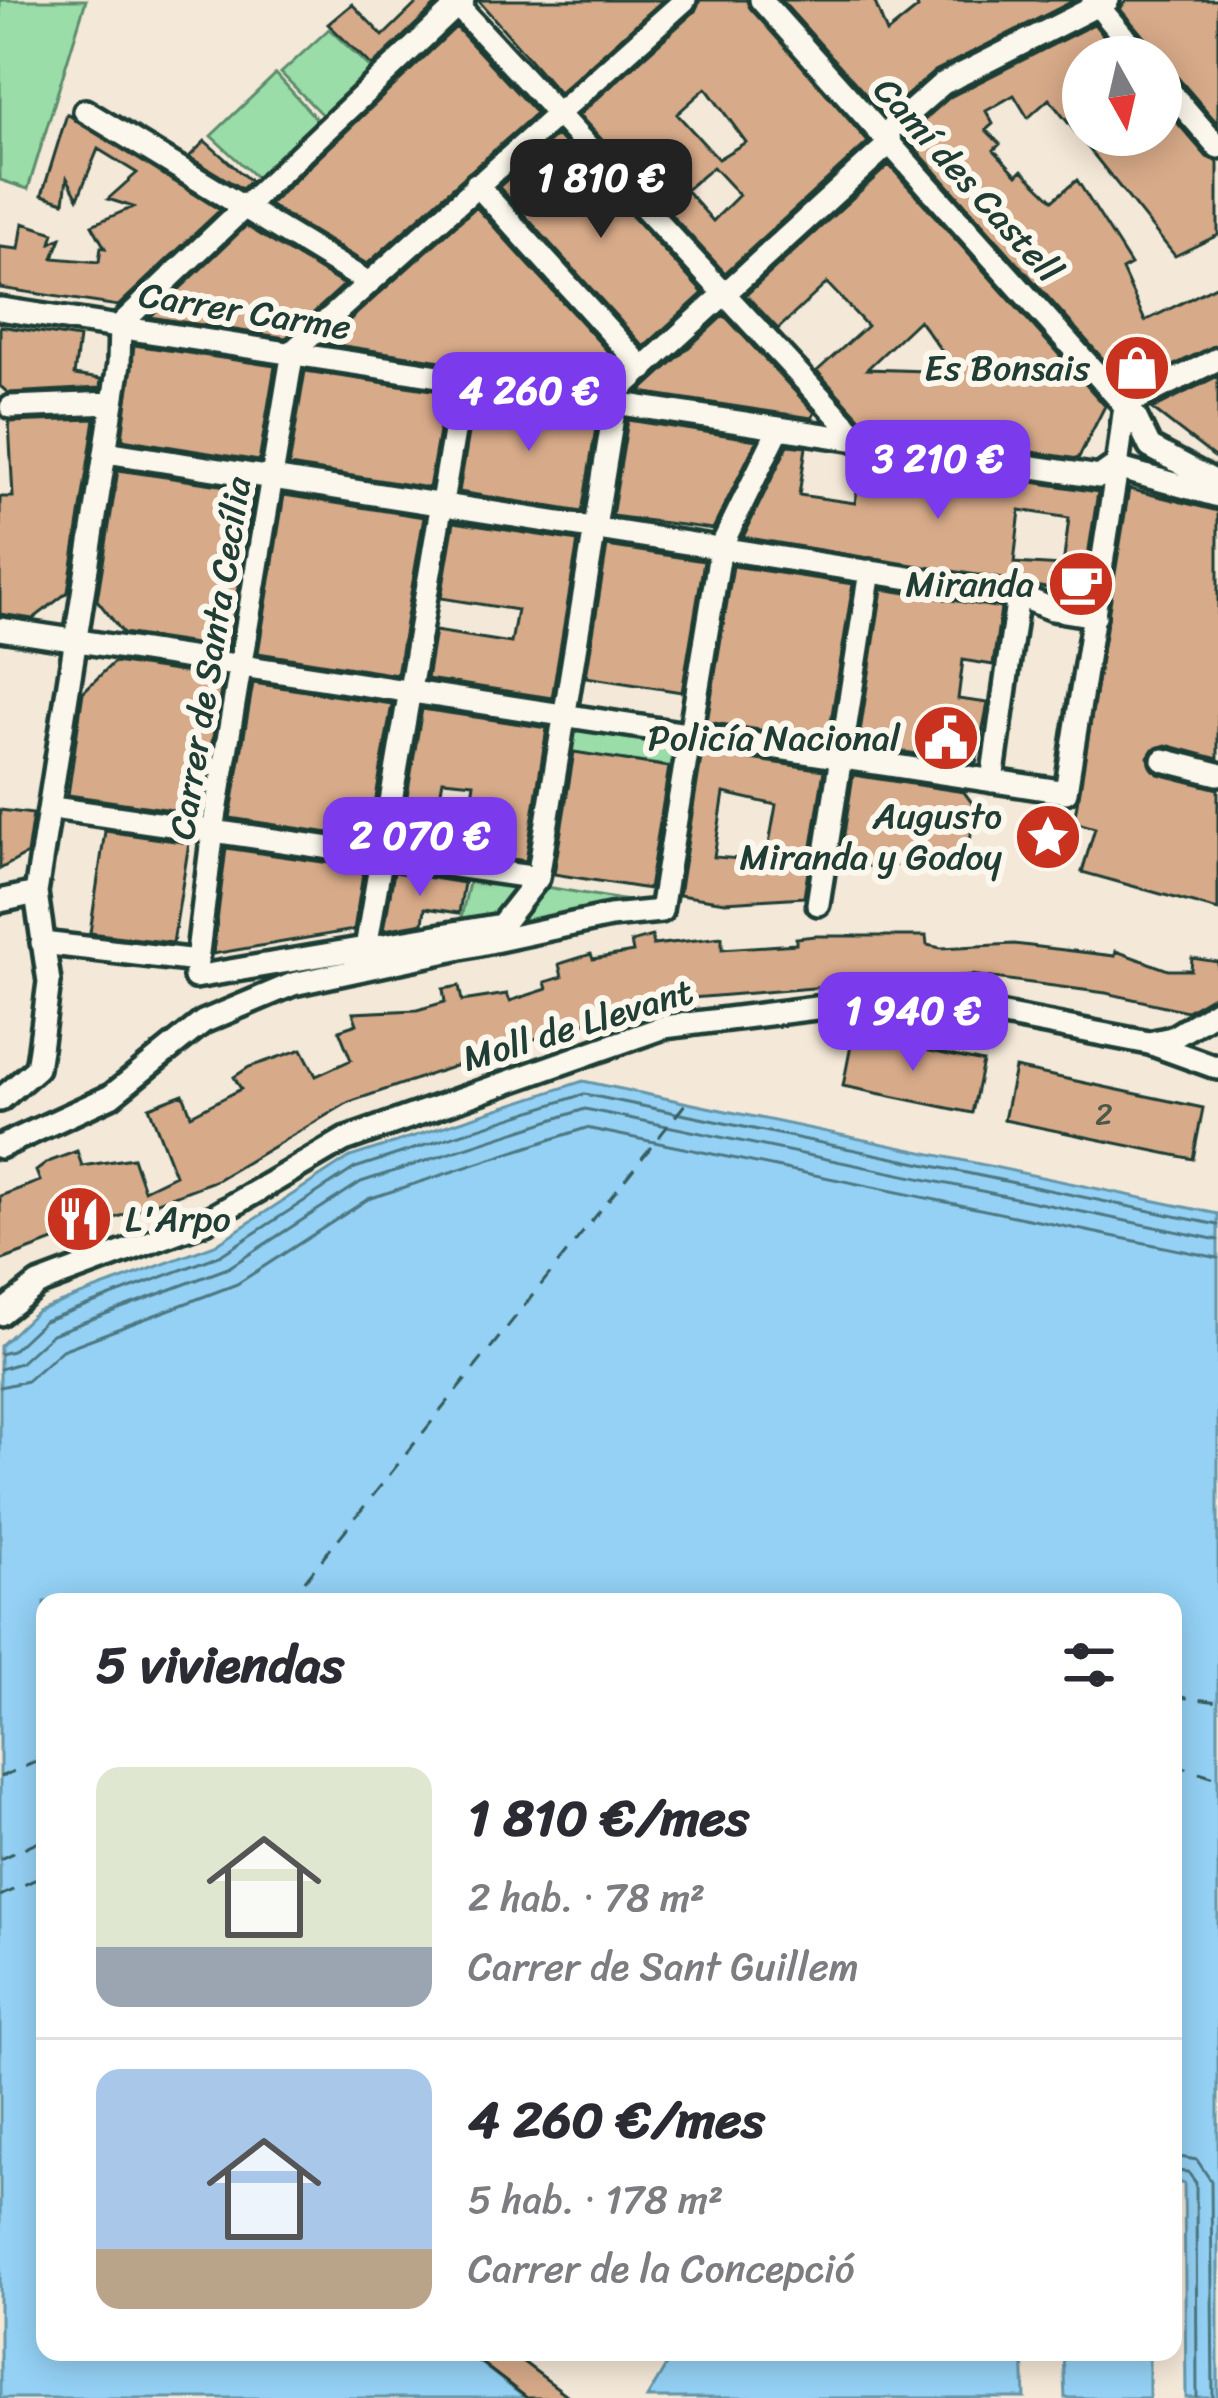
<!DOCTYPE html>
<html lang="es">
<head>
<meta charset="utf-8">
<style>
	body { margin:0; font-family:Sriracha,sans-serif; background:#f2f2f3; color:#2b2b33; height:100vh; display:flex; flex-direction:column; font-size:45px; white-space:nowrap }
	* { box-sizing:border-box; margin:0 }
	p { font-size:39px; color:#7c7c81 }
	.icon { flex:none; width:66px; height:66px; fill:none; stroke:currentColor; stroke-width:2; stroke-linecap:round; stroke-linejoin:round }
	.map { position:relative; flex:1; overflow:hidden }
	.sheet { position:absolute; left:36px; top:1593px; width:1146px; height:768px; display:flex; flex-direction:column; background:#fff; border-radius:24px; box-shadow:0 6px 30px #0003 }
	.sheet>* { flex:none }
	.needle { width:78px; rotate:172deg }
	.buttons { position:absolute; left:1062px; top:36px; display:grid; gap:24px }
	.buttons a { display:grid; place-items:center; width:120px; height:120px; border-radius:50%; background:#fff; box-shadow:0 6px 30px #0003; font-size:60px }
	.price { position:absolute; translate:-50% -102px; padding:0 27px; border-radius:24px; background:#7c3aed; color:#fff; font-size:39px; line-height:78px; filter:drop-shadow(0 3px 6px #0008) }
	.price::after { content:''; position:absolute; left:50%; top:72px; width:36px; height:27px; margin-left:-18px; background:inherit; clip-path:polygon(0 0,100% 0,50% 100%) }
	.price.current { background:#222; color:#fff }
	ul { padding:0; list-style:none }
	li { display:flex; align-items:center; gap:36px; height:300px; padding:0 60px }
	li+li { border-top:3px solid #e1e1e2 }
	li span { display:grid; place-items:center; flex:none; width:336px; height:240px; border-radius:24px; color:#555 }
	li>.icon { margin-inline-start:auto }
	span .icon { width:144px; height:144px; fill:#fffc; stroke-width:1 }
	li b { font-size:51px }
	h2 { display:flex; justify-content:space-between; align-items:center; height:144px; padding:0 60px; font-size:51px }
	.map>svg:first-child { display:block }
	.green { fill:#9bdda8; stroke:#5d8d6e; stroke-width:3 }
	.water { fill:#94d1f5; stroke:#6596a8; stroke-width:3 }
	.lines { fill:none; stroke-linecap:round; stroke-linejoin:round }
	.shore { stroke:#4e7881; stroke-width:3 }
	.ferry { stroke:#365b5b; stroke-width:3; stroke-dasharray:15 12; stroke-linecap:butt }
	.building { fill:#d7aa89; stroke:#1f3d34; stroke-width:3; fill-rule:evenodd }
	.minor-casing { stroke:#1f3d34; stroke-width:30 }
	.minor { stroke:#fbf7ec; stroke-width:21 }
	.labels { text-anchor:middle; dominant-baseline:central; stroke-width:12; stroke-linejoin:round; paint-order:stroke }
	.number-label { font-size:30px; fill:#4d5849 }
	.street-label { font-size:36px; fill:#1f3d34; stroke:#fbf7ec }
	.poi-label { font-size:36px; fill:#1f3d34; stroke:#fbf7ec; text-anchor:end }
</style>
</head>
<body>
<div class="map">
<svg width="1218" height="2398" viewBox="0 0 1218 2398">
	<rect width="100%" height="100%" fill="#f4e8d8"/>
	<filter id="ink" filterUnits="userSpaceOnUse"><feTurbulence type="fractalNoise" baseFrequency=".00833" numOctaves="2"/><feDisplacementMap in="SourceGraphic" scale="24" xChannelSelector="R" yChannelSelector="G"/><feConvolveMatrix kernelMatrix="1 2 1 2 8 2 1 2 1" color-interpolation-filters="sRGB"/></filter>
	<g filter="url(#ink)">
		<!-- green -->
		<path class="green" d="M0,0H86L28,189L0,180Z
			M329,29L373,70L324,117L281,73Z
			M276,74L320,123L258,179L211,136Z
			M571,724L688,736L674,767L563,751Z
			M471,874L645,904C580,910 520,929 456,940Z"/>
		<!-- water -->
		<path class="water" d="M583,1081L1218,1214V2398H1186L1184,2183H1173V1602H45V2352H466L525,2398H0V1346L37,1311L215,1245L350,1157Z
			M674,2352H1023L1025,2398H647Z
			M1063,2352H1149V2398H1065Z"/>
		<g class="lines">
			<!-- shore -->
			<path class="shore" d="M0,1354L12,1351L44,1321L221,1255L355,1168L584,1094L1218,1225
				M0,1369L20,1363L52,1334L228,1268L361,1182L585,1109L1218,1240
				M0,1387L27,1381L62,1350L237,1284L368,1199L586,1128L1218,1258
				M1173,2156L1197,2160L1211,2181L1213,2398
				M1173,2171L1188,2172L1196,2183L1197,2398"/>
			<!-- ferry -->
			<path class="ferry" d="M288,1602L686,1103
				M1173,1696L1218,1702
				M1173,1764L1218,1778
				M0,1777L45,1758
				M0,1859L45,1838
				M0,1896L45,1875"/>
		</g>
		<!-- building -->
		<path class="building" d="M420,0L438,3L372,66L328,24L352,4L383,36Z
			M478,0H663L559,93Z
			M700,0H746L868,142L725,273L579,115L695,11ZM706,88L746,142L718,159L677,114ZM713,167L739,195L713,221L686,190Z
			M781,0H874L887,33L918,8L915,0H1075L935,71L884,115Z
			M1127,0H1218V124L1172,71L1161,66V57L1120,9Z
			M1094,24L1121,57H1083V135H1161V104L1207,157L1218,162V235L1175,256L1049,99L1028,118L1014,95L986,111L993,124L986,130L1000,144L994,150L1017,175L1022,170L1053,200L1077,180L1131,265L1122,270L1145,321L1218,285V344L1128,387L905,137L950,97Z
			M456,27L536,113L367,264L269,205Z
			M67,114L220,210L118,306L0,288V247L19,249L23,223L54,233L51,243L61,238L53,258L99,262L101,247L105,248L92,225L133,207L108,199L137,173L98,149L78,198L67,178L64,202L42,195Z
			M557,135L703,293L644,347L499,187Z
			M205,141L250,181L242,189L189,157Z
			M889,165L1105,406L1078,459L868,427L817,371L867,326L827,283L778,329L746,295ZM919,320L957,372L867,369Z
			M476,207L622,367L604,386L324,343Z
			M246,226L344,285L286,338L150,317Z
			M724,315L815,413L812,418L640,392Z
			M0,326L79,338L74,375L101,379L100,388L8,393L0,386Z
			M134,345L275,366L259,461L122,439Z
			M305,371L446,392L429,488L289,466Z
			M1218,376V460L1152,409Z
			M475,397L598,416L582,512L459,492Z
			M95,419L68,592L33,619L0,614V497H13L9,422Z
			M628,420L757,440L713,529L612,516Z
			M788,445L806,447L799,495L855,503L863,456L1098,492L1082,594L743,537ZM1020,510L1069,518L1063,566L1014,563Z
			M118,470L254,490L228,649L123,633L97,600Z
			M1129,489L1218,511V759L1166,745L1153,749L1148,757L1158,774L1218,789V910L1082,872L1095,828L1074,822Z
			M284,495L424,517L397,675L258,653Z
			M454,522L578,541L552,698L427,679L435,631L511,643L517,610L441,598Z
			M607,546L704,561L682,692L586,677Z
			M733,566L853,584L828,740L707,722Z
			M882,589L1001,608L993,665L963,660L958,699L988,703L976,763L858,745Z
			M114,662L223,678L200,814L68,795L83,692Z
			M253,683L392,704L369,839L230,818Z
			M422,709L547,728L526,861L399,843ZM443,780L474,783L468,823L436,818Z
			M574,752L669,767L649,889L554,874Z
			M702,752L824,770L804,897L725,902L679,895ZM724,793L776,805L766,861L714,857Z
			M853,775L964,792L975,807L969,848L950,864L839,867Z
			M0,810L33,814L27,854L0,869Z
			M105,831L189,843L173,943L90,933Z
			M226,848L364,868L354,930L213,954Z
			M394,872L464,883L459,913L425,908L423,923L384,930Z
			M652,936L653,945L722,937V949L796,944V938L815,936H926L927,945L941,948L1014,944L1115,956L1116,951L1168,970H1191L1192,958L1218,962V993L1187,1011L1106,993L972,975L643,1002L349,1102L217,1180L0,1261V1196L40,1181L36,1171L48,1162L77,1151L82,1166L133,1158L144,1190L175,1175L149,1107L183,1094L191,1115L241,1089L234,1077L249,1067L302,1049L316,1076L351,1060L339,1030L357,1024L353,1013L417,1010L445,1002L443,989L459,986L462,1001L507,994L510,1001L547,989L545,982L562,977L559,964L591,954L593,959L633,952L631,942Z
			M853,1035L983,1062L972,1113L843,1086Z
			M1015,1068L1203,1108L1193,1159L1004,1120Z
			M467,2352H510L571,2398H527Z"/>
		<g class="lines">
			<defs>
				<path id="minor" d="M452,0L861,441
					M685,0L293,351L213,830L195,977L501,925L538,878L617,392L891,142
					M761,0L1136,418L1150,447L1218,483
					M1093,0L1141,57
					M1161,81L1218,147
					M85,111L369,283
					M884,135L942,84L1108,0
					M476,184L644,369
					M0,309L1099,477L1116,465
					M1125,405L1117,468L1218,496
					M1125,405L1218,359
					M11,407L112,403
					M106,452L1018,595L1052,609L1095,616
					M0,629L1066,792L1117,468
					M1163,760L1218,774
					M992,781L1018,595
					M53,808L538,878
					M0,901L36,893
					M818,904L870,571
					M661,911L721,547L779,428
					M42,943L197,961
					M366,948L463,379
					M1149,1043L1172,1038L1218,1010
					M0,1100L37,1068L40,1049L49,982L36,893L119,364L120,325L463,0
					M0,1147L111,1096L203,1022L293,984L610,916L661,911
					M0,1314L38,1284L204,1222L344,1140L664,1027L824,1007L983,1011L1149,1043L1218,1068"/>
			</defs>
			<!-- minor casing -->
			<use href="#minor" class="minor-casing"/>
			<!-- minor -->
			<use href="#minor" class="minor"/>
		</g>
	</g>
	<!-- icons -->
	<defs>
		<symbol id="shop-disc" viewBox="-11 -11 22 22"><circle r="9.5" fill="#c8321e" stroke="#fbf7ec"/><path d="M-5-2.5h2.3a2.7 3.5 0 0 1 5.4 0H5L5.5 6h-11ZM-1.5-2.5h3a1.5 2.3 0 0 0-3 0Z" fill="#fff"/></symbol>
		<symbol id="cafe-disc" viewBox="-11 -11 22 22"><circle r="9.5" fill="#c8321e" stroke="#fbf7ec"/><path d="M-5.5-4.5H6V0H3Q3 3.5 0 3.5H-2.5Q-5.5 3.5-5.5 0ZM3-3.2v2h1.7v-2ZM-6 4.5H4V6H-6Z" fill="#fff"/></symbol>
		<symbol id="civic-disc" viewBox="-11 -11 22 22"><circle r="9.5" fill="#c8321e" stroke="#fbf7ec"/><path d="M-.6-6.5H3V-4.5H.6V-3L4-1V1h2V6H-6V1h2V-1L-.6-3ZM-1.2 2.5V6h2.4V2.5Z" fill="#fff"/></symbol>
		<symbol id="sight-disc" viewBox="-11 -11 22 22"><circle r="9.5" fill="#c8321e" stroke="#fbf7ec"/><path d="M0-6L1.8-2.2L6-1.7L2.9 1.2L3.7 5.4L0 3.3L-3.7 5.4L-2.9 1.2L-6-1.7L-1.8-2.2Z" fill="#fff"/></symbol>
		<symbol id="restaurant-disc" viewBox="-11 -11 22 22"><circle r="9.5" fill="#c8321e" stroke="#fbf7ec"/><path d="M-5-6h1v4h1v-4h1v4h1v-4h1v5L-1.5 .5V6h-2V.5L-5-1ZM5-6V6H3V1.5H1.5Q1.5-4 5-6Z" fill="#fff"/></symbol>
	</defs>
	<g fill-rule="evenodd">
		<use href="#shop-disc" x="1099" y="330" width="76" height="76"/>
		<use href="#cafe-disc" x="1043" y="546" width="76" height="76"/>
		<use href="#civic-disc" x="908" y="700" width="76" height="76"/>
		<use href="#sight-disc" x="1010" y="799" width="76" height="76"/>
		<use href="#restaurant-disc" x="41" y="1181" width="76" height="76"/>
	</g>
	<g class="labels">
		<!-- number labels -->
		<g class="number-label">
			<text x="1104" y="1114">2</text>
		</g>
		<!-- street labels -->
		<g class="street-label">
			<text transform="translate(968 180) rotate(48)">Camí des Castell</text>
			<text transform="translate(245 311) rotate(9)">Carrer Carme</text>
			<text transform="translate(210 658) rotate(-81)">Carrer de Santa Cecília</text>
			<text transform="translate(578 1025) rotate(-17)">Moll de Llevant</text>
		</g>
		<!-- poi labels -->
		<g class="poi-label">
			<text x="1090" y="368">Es Bonsais</text>
			<text x="1034" y="584">Miranda</text>
			<text x="900" y="738">Policía Nacional</text>
			<text x="1002" y="816">Augusto<tspan x="1002" dy="41">Miranda y Godoy</tspan></text>
			<text x="125" y="1219" text-anchor="start">L'Arpo</text>
		</g>
	</g>
</svg>
<div class="buttons">
<a><svg class="needle" viewBox="-14 -14 28 28"><path d="M0-13l5 13h-10z" fill="#e53935"/><path d="M0 13l5-13h-10z" fill="#7c7c81"/></svg></a>
</div>
<b class="price current" style="left:601px;top:241px">1 810 €</b>
<b class="price" style="left:529px;top:454px">4 260 €</b>
<b class="price" style="left:938px;top:522px">3 210 €</b>
<b class="price" style="left:420px;top:899px">2 070 €</b>
<b class="price" style="left:913px;top:1074px">1 940 €</b>
<section class="sheet">
<h2>5 viviendas<svg class="icon" aria-label="filters" viewBox="0 0 24 24"><path d="M4 7h16M4 17h16"/><circle cx="9" cy="7" r="2"/><circle cx="15" cy="17" r="2"/></svg></h2>
<ul>
<li><span style="background:linear-gradient(#dfe7d0 75%,#9aa5b1 0)"><svg class="icon" aria-label="home" viewBox="0 0 24 24"><path d="M3 11l9-7 9 7M6 9v11h12V9"/></svg></span><div><b>1 810 €/mes</b><p>2 hab. · 78 m²</p><p>Carrer de Sant Guillem</p></div></li>
<li><span style="background:linear-gradient(#a9c7e8 75%,#b9a48a 0)"><svg class="icon" aria-label="home" viewBox="0 0 24 24"><path d="M3 11l9-7 9 7M6 9v11h12V9"/></svg></span><div><b>4 260 €/mes</b><p>5 hab. · 178 m²</p><p>Carrer de la Concepció</p></div></li>
</ul>
</section>
</div>
</body>
</html>
